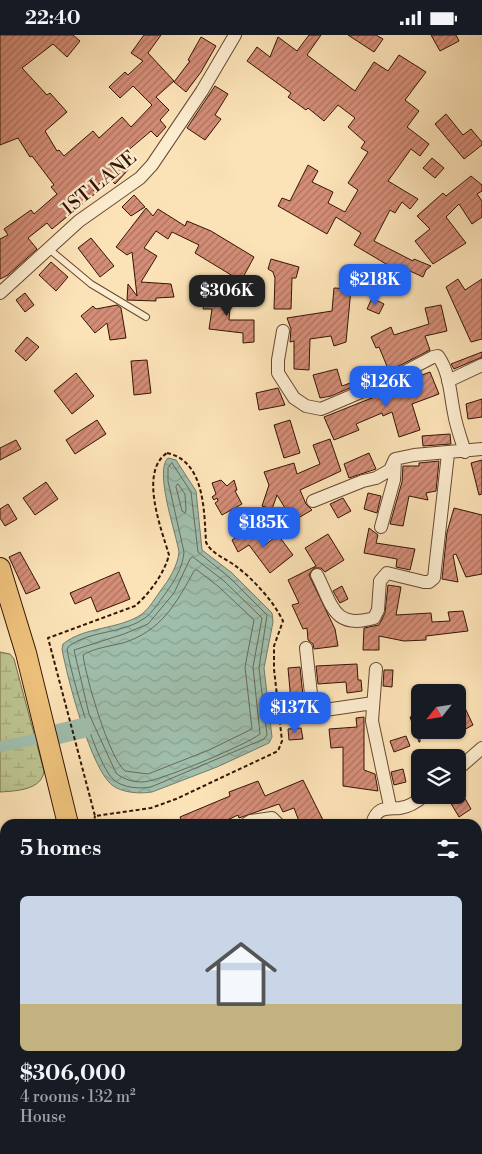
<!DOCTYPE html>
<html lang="en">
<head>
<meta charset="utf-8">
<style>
	body { margin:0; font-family:"Libre Bodoni",serif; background:#20242c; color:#f1f3f6; height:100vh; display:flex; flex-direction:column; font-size:19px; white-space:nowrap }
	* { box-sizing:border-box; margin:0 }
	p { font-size:16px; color:#9ea1a6 }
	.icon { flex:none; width:28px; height:28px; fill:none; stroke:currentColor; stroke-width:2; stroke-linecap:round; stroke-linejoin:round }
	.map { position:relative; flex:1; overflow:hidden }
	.side { position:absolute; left:0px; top:784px; width:482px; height:336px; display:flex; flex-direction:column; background:#171b24; border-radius:15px 15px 0 0; box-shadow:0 1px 4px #0004 }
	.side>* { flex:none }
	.needle { width:32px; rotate:240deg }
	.buttons { position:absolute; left:411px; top:649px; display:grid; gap:10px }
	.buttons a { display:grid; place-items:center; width:55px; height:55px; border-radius:8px; background:#171b24; box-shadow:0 1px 4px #0004; font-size:25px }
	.price { position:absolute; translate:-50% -42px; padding:0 11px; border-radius:10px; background:#2563eb; color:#fff; font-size:16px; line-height:32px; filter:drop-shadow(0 1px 2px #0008) }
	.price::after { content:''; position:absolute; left:50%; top:30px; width:15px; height:11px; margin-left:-8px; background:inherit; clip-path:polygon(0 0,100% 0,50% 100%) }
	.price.on { background:#222; color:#fff }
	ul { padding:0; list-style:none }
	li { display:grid; align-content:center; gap:10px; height:265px; padding:0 20px }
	li span { display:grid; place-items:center; height:155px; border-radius:8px; color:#555 }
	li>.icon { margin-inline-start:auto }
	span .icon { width:90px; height:90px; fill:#fffc; stroke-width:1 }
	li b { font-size:21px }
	h2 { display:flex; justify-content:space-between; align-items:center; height:60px; padding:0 20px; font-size:21px }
	.status { display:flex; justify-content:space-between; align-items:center; height:35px; padding:0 25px; background:#171b24; direction:ltr }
	.status svg { height:14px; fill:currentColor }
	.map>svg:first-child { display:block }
	.wetland { fill:url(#wetland-marsh); stroke:#786c4a }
	.water { fill:url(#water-waves); stroke:#747a69 }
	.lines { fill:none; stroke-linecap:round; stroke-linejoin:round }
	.shore { stroke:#6a6958; stroke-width:1 }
	.canal { stroke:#9fbeac; stroke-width:11 }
	.river { stroke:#9fbeac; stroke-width:20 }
	.building { fill:url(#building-hatch); stroke:#341405 }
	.service-casing { stroke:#664832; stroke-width:8 }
	.minor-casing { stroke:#664832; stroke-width:14 }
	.primary-casing { stroke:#341405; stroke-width:22 }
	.path { stroke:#341405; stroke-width:2; stroke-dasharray:4 2.5; stroke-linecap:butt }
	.service { stroke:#fdedd0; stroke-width:6 }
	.minor { stroke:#fdedd0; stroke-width:12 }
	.primary { stroke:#eec27c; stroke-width:20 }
	.labels { text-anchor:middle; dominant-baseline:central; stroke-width:4.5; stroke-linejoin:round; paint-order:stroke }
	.street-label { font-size:19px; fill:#341405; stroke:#fdedd0 }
</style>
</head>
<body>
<div class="status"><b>22:40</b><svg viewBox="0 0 49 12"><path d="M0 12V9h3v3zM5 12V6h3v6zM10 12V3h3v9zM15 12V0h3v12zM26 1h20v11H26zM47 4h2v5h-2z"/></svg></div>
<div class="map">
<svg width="482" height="1119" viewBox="0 0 482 1119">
	<defs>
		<pattern id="wetland-marsh" width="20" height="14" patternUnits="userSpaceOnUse" patternTransform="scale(1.25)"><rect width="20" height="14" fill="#bcc490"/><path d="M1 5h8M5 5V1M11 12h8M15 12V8" fill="none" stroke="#a2a87b"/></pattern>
		<pattern id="water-waves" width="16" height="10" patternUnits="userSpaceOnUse" patternTransform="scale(1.25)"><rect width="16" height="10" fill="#9fbeac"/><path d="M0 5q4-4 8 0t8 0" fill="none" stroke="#8aa292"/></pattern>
		<pattern id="building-hatch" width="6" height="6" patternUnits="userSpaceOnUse" patternTransform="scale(1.25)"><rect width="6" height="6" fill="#d48d77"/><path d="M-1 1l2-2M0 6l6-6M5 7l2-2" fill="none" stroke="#ad7260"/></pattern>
	</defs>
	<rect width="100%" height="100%" fill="#fce3b7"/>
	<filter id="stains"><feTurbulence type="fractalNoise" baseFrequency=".004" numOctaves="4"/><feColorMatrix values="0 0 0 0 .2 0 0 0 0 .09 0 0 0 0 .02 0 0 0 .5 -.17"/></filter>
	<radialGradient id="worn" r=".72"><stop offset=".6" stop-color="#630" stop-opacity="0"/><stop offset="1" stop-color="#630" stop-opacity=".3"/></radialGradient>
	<!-- wetland -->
	<path class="wetland" d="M0,617L10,619L14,624L44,736C42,755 16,756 0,757Z"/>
	<!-- water -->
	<path class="water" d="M168,423L176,425L196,456L202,515L232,538L272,578L273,587L264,633L272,702L269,708L217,732L152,757C140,759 122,758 112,750C91,734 67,642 62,614L63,609C85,591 119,595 142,579C150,573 155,563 161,555C169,545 178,530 179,517C176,498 154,436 168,423Z"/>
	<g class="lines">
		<!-- shore -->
		<path class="shore" d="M172,428L191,457L198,517L229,542L267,580L259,633L267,700L264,704L151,752C140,754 123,753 114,745C96,730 71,639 67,614L69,611C91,595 123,599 145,583C153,577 159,567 165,559C174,547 183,532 184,517L168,446V433Z
			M178,449L185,459L186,475L185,478L182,476L176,452Z
			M193,522L224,546L262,583L253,632L260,699C246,710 168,742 149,746C139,749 123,745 116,738L89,679L74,615L124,599L148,589L174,558L190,524Z
			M197,535L219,552L254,585L245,632L252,694L209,715L148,739L125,736C109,723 86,643 83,620C94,613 111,611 123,608C161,596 176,569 194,536Z"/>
		<!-- canal -->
		<path class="canal" d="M0,712L36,704"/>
		<!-- river -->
		<path class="river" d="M54,700L83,693"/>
	</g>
	<!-- building -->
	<path class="building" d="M0,0H73L80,6L67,22L53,9L22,33L47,60L50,58L67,77L45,96L57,116L59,115L64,121L93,96L99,103L122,82L131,92L152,70L133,51L120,63L109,52L125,37L128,40L143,26L131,18L144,0H161L148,18L174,46L156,62L169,75L160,85L166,92L157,102L151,96L119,123L129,134L115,149L107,141L93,155L96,158L52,194L47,188L28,203L37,214L8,240L0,244V204L8,200L4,194L31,175L34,179L57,159L51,152L54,150L32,121L30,122L18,103L0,110Z
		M309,0H321L307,20L355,56L374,27L388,36L399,20L426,37L405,65L419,76L407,92L429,109L420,121L411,114L388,146L418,164L410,174L402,167L395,178L390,175L374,206L413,226L414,224L431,231L426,235L423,242L401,232L408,242L354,210L361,198L336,182L327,199L278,171L282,163L290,166L308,130L318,136L312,147L333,157L328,168L345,177L358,155L348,148L368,117L361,113L365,107L348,92L355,83L338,70L324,86L308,73L306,75L288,62L291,58L247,26L257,12L270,22L278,2L297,16Z
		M348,0H376L383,4L374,17Z
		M431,0H456L459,6L440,16Z
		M201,2L216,11L201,37L186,57L174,47L190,26L188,25Z
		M215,51L228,59L215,80L221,84L205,105L187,93Z
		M446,79L463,100L471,94L482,107V110L464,124L435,89Z
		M432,123L444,133L435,143L423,133Z
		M471,141L482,150V156L477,159L482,166V182L472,189L459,169L446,182L466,208L433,229L415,206L430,194L417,181L443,158L446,161Z
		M134,160L145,172L131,181L122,172Z
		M146,173L153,181L158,174L185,191L187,186L211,196L254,222L241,246L195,218L199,210L172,197L168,204L156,196L144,213L157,221L141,247L171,249L174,262L156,263V266L127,265L128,249L137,261L132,217L127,220L116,212Z
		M91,203L114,231L100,242L78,213Z
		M271,224L299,232L296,243H292L291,274H274L275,243L273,237L268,234Z
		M51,227L68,242L56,256L39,240Z
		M458,244L465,255L482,244V304L471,307L446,252Z
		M334,253L351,254L346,307L334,311L331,301L310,304L309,335L294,334V306L290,307L291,294L287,283L332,276Z
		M25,258L34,270L25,277L16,265Z
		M206,259L231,260L229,285H254V307L243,308V298L209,294L212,274H203Z
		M372,263L384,269L379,279L367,274Z
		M117,270L121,273L126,303L110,305L107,288L95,298L81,281L93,271L96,274Z
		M441,270L447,296L425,301L430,315L389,336L379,312L376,313L371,302L391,292L394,300L429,289L425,273Z
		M27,302L39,312L26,326L15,316Z
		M482,317V322L454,334L451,329Z
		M147,325L151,358L134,360L131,326Z
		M337,334L342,351L372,340L373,343L331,361L320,363L313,340Z
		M430,337L439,359L412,369L420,395L399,402L392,377L383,381L382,378L356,389L359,395L334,405L324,382L397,353L396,351L413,341L414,343Z
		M76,338L94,361L72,379L54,356Z
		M278,353L285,370L259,375L256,358Z
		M482,364V382L468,384L466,369Z
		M97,385L106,399L75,419L66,405Z
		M290,385L300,418L284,423L274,390Z
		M450,399L451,409L423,411L422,401Z
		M330,404L341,436L300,455L306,469L312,475L293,486L277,460L272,474L262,471L269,450L264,437L294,428L297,439L320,429L313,410Z
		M16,405L21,414L0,425V413Z
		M369,418L376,434L349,443L344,429Z
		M482,425V459L479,460L471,428Z
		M439,426L436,456L426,458L428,465L409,461L403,491L390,489L402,447L403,431H419V428Z
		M221,445L227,451L234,445L237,455L235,456L242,469L222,480L215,468L218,466L217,463L214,465L212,462L216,459L212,448Z
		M46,447L58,464L35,480L23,463Z
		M368,458L381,461L377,478L364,474Z
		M343,463L351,476L338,483L330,469Z
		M8,469L17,484L5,491L0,483V474Z
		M454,473L482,480V539L466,542L456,519L453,520L458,547L442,544L447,497Z
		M255,492L265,510L278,500L293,520L270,538L249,510L238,517L232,505Z
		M369,493L378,500L376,508L415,514L410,535L396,532L397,524L364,518Z
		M328,499L344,525L325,537L321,533H314L309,540L335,594L338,611L314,614L313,609L308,605L307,593L303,594L292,570L299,568L288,545L316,531L305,513Z
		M20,517L40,553L26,559L9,522Z
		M119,537L130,564L97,577L91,562L75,569L70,558Z
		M388,550L401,552L396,580L431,578L432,587L450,586L448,577L463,576L468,596L426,601V605L404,606L379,601V615H363L364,593L379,590L385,578Z
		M342,551L348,564L340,568L333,556Z
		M357,629L358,645H361L362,656L347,658L346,647L318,649L316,631Z
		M300,632L303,661L307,675L315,680V686L293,689L288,633Z
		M384,635H393L392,652L383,651Z
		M465,673L473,690L458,698V677Z
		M420,679V707H419L410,682Z
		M364,682V735L375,739L378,756L343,751V712L331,713L329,694L357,692L356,683Z
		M301,693L303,704L289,705L288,694Z
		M406,701L410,711L394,717L390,706Z
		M403,734L406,747L394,750L391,737Z
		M303,745L323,785L315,789H300L294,773L283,777L279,769L239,783L238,780L219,789H183L180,782L230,761L229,757L258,746L265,761Z
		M446,760H463L471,774L459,782Z"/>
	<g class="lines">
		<defs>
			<path id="service" d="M49,214L91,249L146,282"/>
			<path id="minor" d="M0,258L79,186L140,143L152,130L202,56L235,0
				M283,296L278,325V338L294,363L306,371L321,374L389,345L433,322L438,321C450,338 450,359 454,378C456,391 461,404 465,417
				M448,346L482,330
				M313,466L363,446L376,443L390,435L395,424L414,420L482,414
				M381,492L394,445L395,426
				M317,540C332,569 333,595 374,583L378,575L380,546L387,538L424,547H429L434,543L448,419
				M306,613L311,659L315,672L325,675L373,668
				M376,634L372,686L390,771
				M458,734L482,713
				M246,789L251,786L272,783L278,789
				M372,789C377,771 386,774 400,773C409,772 418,766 425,760
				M478,863L482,858
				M0,896L5,895
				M478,951L482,960
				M478,994L482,982
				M350,1115L352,1119
				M468,1115L469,1119
				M404,1119L411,1115"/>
			<path id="primary" d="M0,533L26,618L68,789
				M117,1115L118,1119"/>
		</defs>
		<!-- service casing -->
		<use href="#service" class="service-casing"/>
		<!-- minor casing -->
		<use href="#minor" class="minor-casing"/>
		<!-- primary casing -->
		<use href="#primary" class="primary-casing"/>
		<!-- path -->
		<path class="path" d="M167,418C205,426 204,476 206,507C211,519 227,524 237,532C254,545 274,567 283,586L274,611V634L282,706L278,716L176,764L151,773L95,781L48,603L135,571C149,559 164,539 169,520C161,493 139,437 167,418Z
			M84,789L94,786L95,781"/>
		<!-- service -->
		<use href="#service" class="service"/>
		<!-- minor -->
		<use href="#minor" class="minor"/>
		<!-- primary -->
		<use href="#primary" class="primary"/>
	</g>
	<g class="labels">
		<!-- street labels -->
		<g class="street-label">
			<text transform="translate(99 148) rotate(-39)">1ST LANE</text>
		</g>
	</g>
	<rect width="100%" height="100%" filter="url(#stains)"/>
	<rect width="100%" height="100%" fill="url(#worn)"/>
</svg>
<div class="buttons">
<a><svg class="needle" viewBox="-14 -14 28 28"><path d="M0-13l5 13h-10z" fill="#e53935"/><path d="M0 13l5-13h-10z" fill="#9ea1a6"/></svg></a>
<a><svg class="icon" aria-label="layers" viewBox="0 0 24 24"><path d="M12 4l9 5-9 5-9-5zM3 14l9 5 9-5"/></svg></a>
</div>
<b class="price" style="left:375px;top:271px">$218K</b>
<b class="price on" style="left:227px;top:282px">$306K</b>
<b class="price" style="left:386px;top:373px">$126K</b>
<b class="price" style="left:264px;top:514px">$185K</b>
<b class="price" style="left:295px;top:699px">$137K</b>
<section class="side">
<h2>5 homes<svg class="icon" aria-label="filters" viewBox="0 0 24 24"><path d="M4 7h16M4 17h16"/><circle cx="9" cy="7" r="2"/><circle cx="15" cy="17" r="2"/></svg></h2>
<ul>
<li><span style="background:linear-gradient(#c9d6e8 70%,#c2b280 0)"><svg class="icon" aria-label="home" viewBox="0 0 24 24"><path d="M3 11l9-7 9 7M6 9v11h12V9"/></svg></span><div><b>$306,000</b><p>4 rooms · 132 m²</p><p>House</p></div></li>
</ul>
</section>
</div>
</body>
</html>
